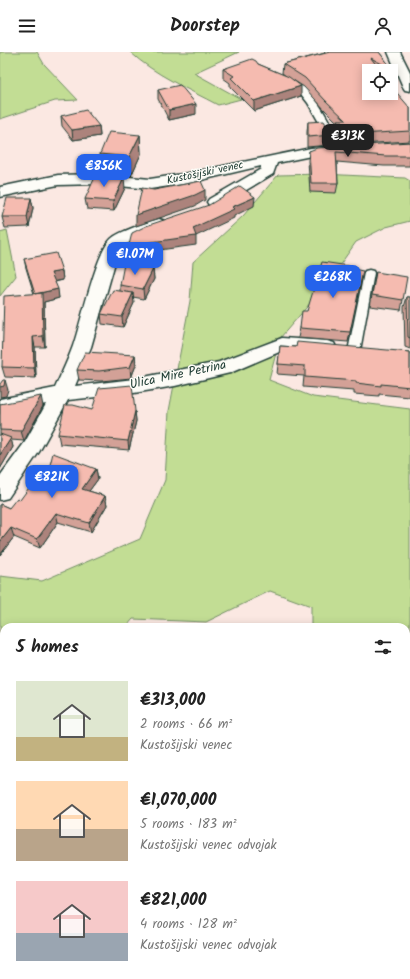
<!DOCTYPE html>
<html lang="en">
<head>
<meta charset="utf-8">
<style>
	body { margin:0; font-family:Kalam,sans-serif; background:#f6f6f6; color:#222; height:100vh; display:flex; flex-direction:column; font-size:15px; white-space:nowrap }
	* { box-sizing:border-box; margin:0 }
	p { font-size:13px; color:#767676 }
	.icon { flex:none; width:22px; height:22px; fill:none; stroke:currentColor; stroke-width:2; stroke-linecap:round; stroke-linejoin:round }
	.map { position:relative; flex:1; overflow:hidden }
	.drawer { position:absolute; left:0px; top:571px; width:410px; height:356px; display:flex; flex-direction:column; background:#fff; border-radius:12px 12px 0 0; box-shadow:0 2px 10px #0003 }
	.drawer>* { flex:none }
	.fabs { position:absolute; left:362px; top:12px; display:grid; gap:8px }
	.fabs a { display:grid; place-items:center; width:36px; height:36px; border-radius:0px; background:#fff; box-shadow:0 2px 10px #0003; font-size:20px }
	.price { position:absolute; translate:-50% -34px; padding:0 9px; border-radius:8px; background:#2563eb; color:#fff; font-size:13px; line-height:26px; filter:drop-shadow(0 1px 2px #0008) }
	.price::after { content:''; position:absolute; left:50%; top:24px; width:12px; height:9px; margin-left:-6px; background:inherit; clip-path:polygon(0 0,100% 0,50% 100%) }
	.price.active { background:#222; color:#fff }
	ul { padding:0; list-style:none }
	li { display:flex; align-items:center; gap:12px; height:100px; padding:0 16px }
	li span { display:grid; place-items:center; flex:none; width:112px; height:80px; border-radius:0px; color:#555 }
	li>.icon { margin-inline-start:auto }
	span .icon { width:48px; height:48px; fill:#fffc; stroke-width:1 }
	li b { font-size:17px }
	h2 { display:flex; justify-content:space-between; align-items:center; height:48px; padding:0 16px; font-size:17px }
	header { display:flex; justify-content:space-between; align-items:center; height:52px; padding:0 16px; background:#fff; font-size:18px; font-weight:700 }
	.map>svg:first-child { display:block }
	.green { fill:#c2dd94; stroke:#708d64 }
	.lines { fill:none; stroke-linecap:round; stroke-linejoin:round }
	.lane-casing { stroke:#1f3d34; stroke-width:3 }
	.street-casing { stroke:#1f3d34; stroke-width:3 }
	.secondary-casing { stroke:#1f3d34; stroke-width:3 }
	.lane { fill:#fdfcf7; fill-rule:evenodd }
	.street { fill:#fdfcf7; fill-rule:evenodd }
	.secondary { fill:#fdfcf7; fill-rule:evenodd }
	.wall { fill:#d3a197; stroke:#1f3d34 }
	.shaded-wall { fill:#ac837b; stroke:#1f3d34 }
	.building { fill:#f5bbb0; stroke:#1f3d34 }
	.labels { text-anchor:middle; dominant-baseline:central; stroke-width:3; stroke-linejoin:round; paint-order:stroke }
	.far-street-label { font-size:11px; fill:#1f3d34; stroke:#fdfcf7 }
	.street-label { font-size:13px; fill:#1f3d34; stroke:#fdfcf7 }
</style>
</head>
<body>
<header><svg class="icon" aria-label="menu" viewBox="0 0 24 24"><path d="M4 6h16M4 12h16M4 18h16"/></svg>Doorstep<svg class="icon" aria-label="person" viewBox="0 0 24 24"><circle cx="12" cy="8" r="4"/><path d="M4 21q1-7 8-7t8 7"/></svg></header>
<div class="map">
<svg width="410" height="927" viewBox="0 0 410 927">
	<rect width="100%" height="100%" fill="#fbe8e2"/>
	<filter id="ink" filterUnits="userSpaceOnUse"><feTurbulence type="fractalNoise" baseFrequency=".025" numOctaves="2"/><feDisplacementMap in="SourceGraphic" scale="8" xChannelSelector="R" yChannelSelector="G"/><feConvolveMatrix kernelMatrix="1 2 1 2 8 2 1 2 1" color-interpolation-filters="sRGB"/></filter>
	<g filter="url(#ink)">
		<!-- green -->
		<path class="green" d="M0,0H37L44,12L78,48L55,49L0,67Z
			M130,0H239L194,21L241,47L218,53C188,37 155,23 130,0Z
			M322,122L405,126L410,129V169L386,175L356,190L325,234L280,286L269,328L313,345L410,357V847L408,845L406,831V575H311V554L270,539L206,570L133,567L126,575H4V753L0,751V524L42,529L140,487L165,428L169,359L190,249L193,210L243,164L278,123Z
			M7,178L16,224L0,244V180Z"/>
		<g class="lines">
			<defs>
				<path id="lane" d="M286,25C315,33 331,74 344,98L342,100H336L308,51L301,42L282,28Z
					M369,218L373,219L374,221L360,299L358,302H350L348,299L364,221L365,219Z"/>
				<path id="street" d="M339,94L344,95L346,98L344,101L311,104L277,111L273,122L221,153L215,155L209,153L207,150L209,147L261,117V114L189,131L150,137L99,132L58,133L0,145V135L58,123L99,122L150,127L189,121L311,96Z
					M159,167L165,169L167,172L165,175L124,193L116,207L91,295L75,334L134,327L219,310L282,286L327,289L334,291L336,295L334,299L327,301L284,298L230,321L175,334L134,341L68,348L39,400L8,446L0,448V424L25,390L46,352L0,361V347L55,336C61,322 68,308 73,294C81,271 96,201 111,187C118,180 148,170 159,167Z"/>
				<path id="secondary" d="M388,0H400L410,20V39L405,38L403,35Z"/>
			</defs>
			<!-- lane casing -->
			<use href="#lane" class="lane-casing"/>
			<!-- street casing -->
			<use href="#street" class="street-casing"/>
			<!-- secondary casing -->
			<use href="#secondary" class="secondary-casing"/>
			<!-- lane -->
			<use href="#lane" class="lane"/>
			<!-- street -->
			<use href="#street" class="street"/>
			<!-- secondary -->
			<use href="#secondary" class="secondary"/>
		</g>
		<!-- wall -->
		<path class="wall" d="M324,0H379L393,18L391,27V19H369L410,56V89L343,93L335,78L337,70L324,57L304,35L293,28L301,44L254,59L230,35V31L223,26V17L258,12L286,24L282,21L283,12L325,1Z
			M158,38L196,62L169,68L158,47Z
			M61,64L99,74L100,84L73,88L62,74Z
			M308,70L332,83L330,93L307,95V80Z
			M140,83L141,102L131,124L102,121L100,102Z
			M410,90V114H384L337,110L338,131L336,141L310,140L308,109L309,99Z
			M125,136L114,159L87,157L85,147Z
			M31,146L33,156L29,175L5,176L2,165Z
			M24,207L62,219L63,228L55,230L59,246L44,250L45,295H35L36,326L5,325L2,315L34,242L26,216Z
			M348,216L361,229L348,290L298,286L300,276L307,259Z
			M153,217L154,227L144,247L133,245L134,251L123,275L102,272L101,262L120,239V233Z
			M376,220L403,248L401,258L370,254Z
			M407,245H410V297L405,295L404,255Z
			M280,294L296,295L410,300V345L379,342V344L354,342V339L303,335L304,324L277,322Z
			M135,303L136,313L131,326L101,329L79,328L77,318Z
			M0,352L43,354L24,389L11,388L13,395L0,417Z
			M92,358L135,359L136,369L129,398L60,392L58,382Z
			M96,417L98,427L89,439L105,444L107,453L91,480L58,470L40,496L14,485L0,503V452L9,456L20,448L48,421Z"/>
		<!-- shaded-wall -->
		<path class="shaded-wall" d="M373,14H377L376,19Z
			M301,34V44L254,59V49Z
			M196,52V62L169,68V58Z
			M99,74L100,84L73,88L72,78Z
			M140,83L141,102L131,124L129,105Z
			M124,126L125,136L114,159L113,149Z
			M205,138V148L195,154L136,174V163Z
			M255,145L254,154L234,164V166L196,184V193L130,202L129,193L193,176L232,155Z
			M31,146L33,156L29,175L27,165Z
			M153,217L154,227L144,247L143,237Z
			M62,219L63,228L52,230L51,221Z
			M58,237L59,246L44,250L45,295L35,242Z
			M133,241L134,251L123,275L122,265Z
			M33,285L35,295L36,326L34,316Z
			M135,303L136,313L131,326L130,315Z
			M5,328L8,338L6,344L0,345V335Z
			M41,344L43,354L24,389L21,379Z
			M135,359L136,369L129,398L128,389Z
			M11,386L13,395L0,417V403Z
			M96,417L98,427L84,446L82,437Z
			M105,444L107,453L91,480L89,471Z
			M56,461L58,470L40,496L37,487Z
			M11,476L14,485L0,503V490Z"/>
		<!-- building -->
		<path class="building" d="M330,0H379L393,18L371,6L377,14H373L377,19H369V41H391V34L410,56V79L344,83L337,68H346L325,48L305,26L283,12Z
			M252,7L256,9L258,12L289,25L301,34L254,49L231,26L234,24L223,17Z
			M180,33L196,52L169,58L158,38Z
			M86,58L99,74L72,78L61,64Z
			M324,69L332,83L308,85V70Z
			M109,80L140,83L129,105L100,102Z
			M410,90V104H386L336,100L338,131H311L309,99L317,96Z
			M96,123L124,126L113,149L85,147Z
			M201,129L205,138L195,143L136,163L142,136L154,138Z
			M240,134L255,145L232,155L234,157L193,176L196,184L129,193L132,181L146,174L209,153Z
			M7,146H31L27,165H2Z
			M56,201L62,219L51,221L58,237L35,242L24,207Z
			M322,210L349,214L348,216L363,219L350,280L300,276L302,259H307Z
			M124,212L153,217L143,237L120,233Z
			M376,220L407,225L403,248L372,243Z
			M113,238L133,241L122,265L101,262Z
			M42,241L43,284L33,285L34,316L2,315L4,244Z
			M407,245H410V286L408,285Z
			M297,290L410,300V335L381,332V334L356,331V329L305,325V314L278,312L280,294L296,295Z
			M85,300L135,303L130,315L99,319L77,318Z
			M3,328H5L4,334L0,335V332Z
			M132,333L135,359L128,389L58,382L65,353H73L92,358L99,336Z
			M41,344L21,379L0,378V352Z
			M0,382L11,386L0,403Z
			M53,401L96,417L82,437L105,444L89,471L56,461L37,487L11,476L0,490V452L9,456L17,446L20,448L40,421H48Z
			M110,923H126L132,927H108Z"/>
	</g>
	<g class="labels">
		<!-- far-street labels -->
		<g class="far-street-label">
			<text transform="translate(205 121) rotate(-12)">Kustošijski venec</text>
		</g>
		<!-- street labels -->
		<g class="street-label">
			<text transform="translate(178 323) rotate(-12)">Ulica Mire Petrina</text>
		</g>
	</g>
</svg>
<div class="fabs">
<a><svg class="icon" aria-label="locate" viewBox="0 0 24 24"><circle cx="12" cy="12" r="6"/><path d="M12 2v4M12 18v4M2 12h4M18 12h4"/></svg></a>
</div>
<b class="price active" style="left:348px;top:106px">€313K</b>
<b class="price" style="left:104px;top:136px">€856K</b>
<b class="price" style="left:135px;top:224px">€1.07M</b>
<b class="price" style="left:333px;top:247px">€268K</b>
<b class="price" style="left:52px;top:447px">€821K</b>
<section class="drawer">
<h2>5 homes<svg class="icon" aria-label="filters" viewBox="0 0 24 24"><path d="M4 7h16M4 17h16"/><circle cx="9" cy="7" r="2"/><circle cx="15" cy="17" r="2"/></svg></h2>
<ul>
<li><span style="background:linear-gradient(#dfe7d0 70%,#c2b280 0)"><svg class="icon" aria-label="home" viewBox="0 0 24 24"><path d="M3 11l9-7 9 7M6 9v11h12V9"/></svg></span><div><b>€313,000</b><p>2 rooms · 66 m²</p><p>Kustošijski venec</p></div></li>
<li><span style="background:linear-gradient(#ffd9b3 60%,#b9a48a 0)"><svg class="icon" aria-label="home" viewBox="0 0 24 24"><path d="M3 11l9-7 9 7M6 9v11h12V9"/></svg></span><div><b>€1,070,000</b><p>5 rooms · 183 m²</p><p>Kustošijski venec odvojak</p></div></li>
<li><span style="background:linear-gradient(#f6c9c9 65%,#9aa5b1 0)"><svg class="icon" aria-label="home" viewBox="0 0 24 24"><path d="M3 11l9-7 9 7M6 9v11h12V9"/></svg></span><div><b>€821,000</b><p>4 rooms · 128 m²</p><p>Kustošijski venec odvojak</p></div></li>
</ul>
</section>
</div>
</body>
</html>
